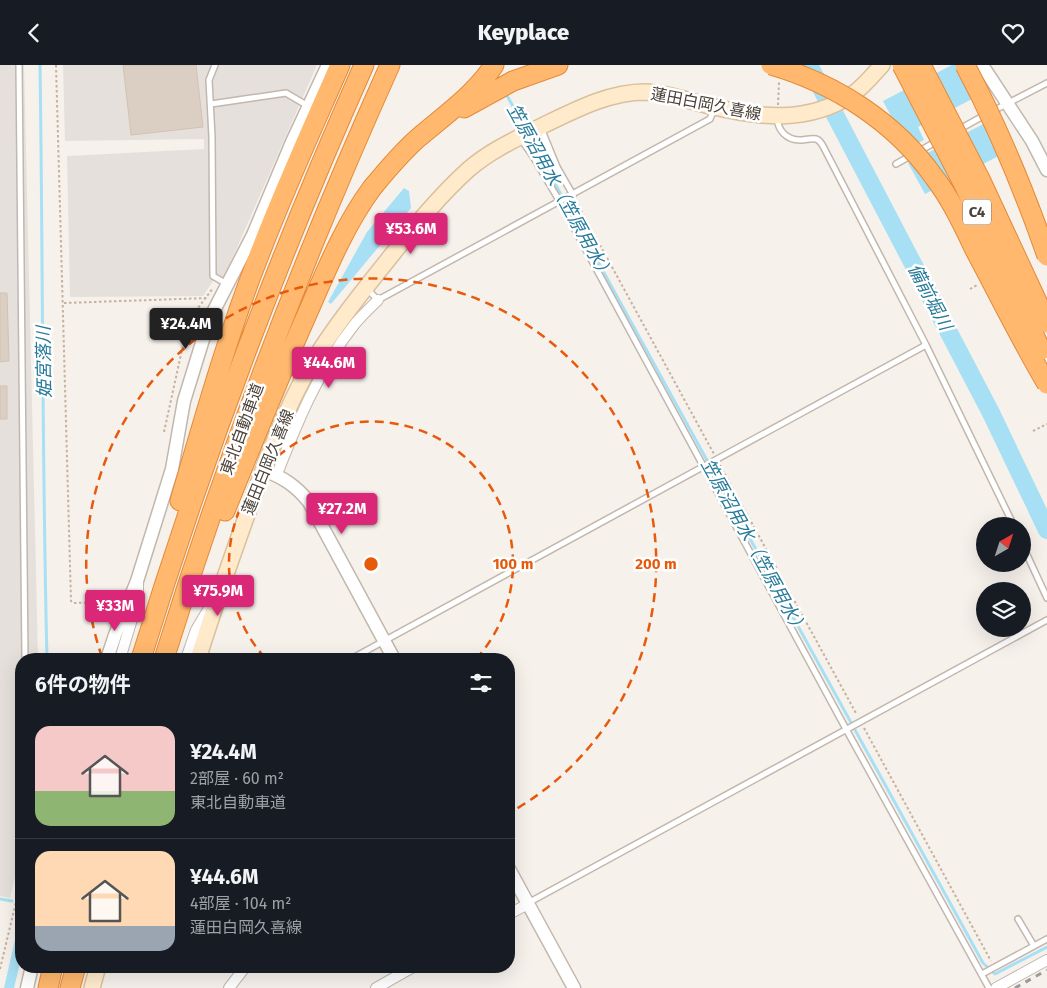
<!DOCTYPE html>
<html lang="ja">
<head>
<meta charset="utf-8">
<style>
	body { margin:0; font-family:"Fira Sans","Noto Sans JP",sans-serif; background:#20242c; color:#f1f3f6; height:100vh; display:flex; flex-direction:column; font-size:19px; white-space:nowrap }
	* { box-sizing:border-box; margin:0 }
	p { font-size:16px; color:#9ea1a6 }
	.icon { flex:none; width:28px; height:28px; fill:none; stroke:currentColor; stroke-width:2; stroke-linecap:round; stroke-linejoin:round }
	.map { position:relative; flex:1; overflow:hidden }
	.panel { position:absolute; left:15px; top:588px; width:500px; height:320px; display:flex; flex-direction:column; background:#171b24; border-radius:20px; box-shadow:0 5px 20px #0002 }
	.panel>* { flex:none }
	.needle { width:32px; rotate:39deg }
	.tools { position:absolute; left:976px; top:452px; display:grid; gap:10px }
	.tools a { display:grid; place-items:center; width:55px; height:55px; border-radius:50%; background:#171b24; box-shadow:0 5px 20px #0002; font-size:25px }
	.price { position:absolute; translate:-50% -42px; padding:0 11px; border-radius:5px; background:#db2777; color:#fff; font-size:16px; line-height:32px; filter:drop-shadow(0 1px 2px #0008) }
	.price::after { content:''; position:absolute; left:50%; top:30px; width:15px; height:11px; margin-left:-8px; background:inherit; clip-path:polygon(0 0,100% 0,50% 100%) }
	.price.selected { background:#222; color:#fff }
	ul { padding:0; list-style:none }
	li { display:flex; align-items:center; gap:15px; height:125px; padding:0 20px }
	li+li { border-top:1px solid #363941 }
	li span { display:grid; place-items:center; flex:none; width:140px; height:100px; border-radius:15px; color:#555 }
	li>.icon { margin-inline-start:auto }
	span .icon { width:60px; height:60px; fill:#fffc; stroke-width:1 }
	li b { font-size:21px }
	h2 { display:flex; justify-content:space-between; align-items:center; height:60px; padding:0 20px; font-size:21px }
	header { display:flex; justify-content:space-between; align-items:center; height:65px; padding:0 20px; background:#171b24; font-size:22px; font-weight:800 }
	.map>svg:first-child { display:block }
	.industrial { fill:#e6e0dc }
	.water { fill:#a7e0f4 }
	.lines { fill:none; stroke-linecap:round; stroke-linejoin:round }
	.stream { stroke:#a7e0f4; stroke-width:3 }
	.river { stroke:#a7e0f4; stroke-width:18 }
	.building { fill:#dbcec3; stroke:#d3c2b3 }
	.service-casing { stroke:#c2b7ad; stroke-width:8 }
	.minor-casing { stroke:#c2b7ad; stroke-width:12 }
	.tertiary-casing { stroke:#c2b7ad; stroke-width:15 }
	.secondary-casing { stroke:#dac09c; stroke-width:18 }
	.motorway-casing { stroke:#e48a38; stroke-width:21 }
	.path { stroke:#c5b19e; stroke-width:2; stroke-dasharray:2.5 2.5; stroke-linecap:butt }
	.service { stroke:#fff; stroke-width:5 }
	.minor { stroke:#fff; stroke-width:10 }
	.tertiary { stroke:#fff; stroke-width:12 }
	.secondary { stroke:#ffebcc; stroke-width:15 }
	.motorway { stroke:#ffb86d; stroke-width:19 }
	.rail { stroke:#9a9a9a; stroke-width:3; stroke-dasharray:6 6; stroke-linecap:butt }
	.motorway-bridge-casing { stroke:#e48a38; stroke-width:21; stroke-linecap:butt }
	.motorway-bridge { stroke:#ffb86d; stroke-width:19 }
	.ring { fill:none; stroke:#e8590c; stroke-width:2.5; stroke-dasharray:9 6 }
	.labels { text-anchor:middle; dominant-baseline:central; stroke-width:5; stroke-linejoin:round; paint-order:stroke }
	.shield { fill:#fff; stroke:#817a74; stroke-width:1 }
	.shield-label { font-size:15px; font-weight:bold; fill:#4b4138 }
	.street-label { font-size:16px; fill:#4b4138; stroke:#fff }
	.water-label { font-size:18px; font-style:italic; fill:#277b9a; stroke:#fff }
	.centre { fill:#e8590c; stroke:#fff; stroke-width:2.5 }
	.ring-label { font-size:15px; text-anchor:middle; font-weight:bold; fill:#e8590c; stroke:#fff; stroke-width:5; stroke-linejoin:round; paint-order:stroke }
</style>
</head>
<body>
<header><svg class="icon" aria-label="back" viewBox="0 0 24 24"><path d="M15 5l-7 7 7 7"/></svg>Keyplace<svg class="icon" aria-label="heart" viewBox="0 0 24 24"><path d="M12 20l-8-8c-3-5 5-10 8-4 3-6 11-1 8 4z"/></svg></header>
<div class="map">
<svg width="1047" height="923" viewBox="0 0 1047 923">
	<rect width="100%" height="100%" fill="#f6f1eb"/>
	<!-- industrial -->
	<path class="industrial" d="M0,0H24L38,594H21V787L10,833L0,831Z
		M63,0H317L225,210L220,218L213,216L203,231L70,232L67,91L204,84V74L65,76Z"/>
	<!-- water -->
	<path class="water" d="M952,0H957L974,33L918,62L924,75L908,83L883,36Z
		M999,51L1016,82L925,129L908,98Z
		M404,123L409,126L411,143L331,239L328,237L367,167Z
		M21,848V894L14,923H4Z"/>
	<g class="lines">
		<!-- stream -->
		<path class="stream" d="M40,0C43,198 42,396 47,594
			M505,27L526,65
			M530,73L983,898L995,909L1047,882
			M0,834L12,836"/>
		<!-- river -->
		<path class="river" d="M809,0L991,348L1047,465"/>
	</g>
	<!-- building -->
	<path class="building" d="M123,0H196L203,62L131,70Z
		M0,228H7L9,296L0,297Z
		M0,321H7V354H0Z"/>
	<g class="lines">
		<defs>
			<path id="service" d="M19,0L25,594
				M215,0L209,15L212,72L213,211L227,219
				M211,39L286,28L308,41
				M993,46L1047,18
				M777,53C778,65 786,75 800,75C804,75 811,73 816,74C820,75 822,79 824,83L926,280L1014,461
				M541,63L557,102L573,130
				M958,65L985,50
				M521,74L534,93L560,137L846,664L989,923
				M918,87L937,76
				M896,99L910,91
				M368,225L378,235L710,54L714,44
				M1022,479L1047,533
				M351,594L926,280
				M528,838L1047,555
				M1018,854L1034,881
				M982,909L1047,874"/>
			<path id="minor" d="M277,409C297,358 319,304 354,260C361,251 370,243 378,235
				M120,594L138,534V517
				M186,594L196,565L212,538
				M509,849L528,839
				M229,923L246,901
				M376,923L415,901
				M996,923L1047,895"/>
			<path id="tertiary" d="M982,0L1032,76L1047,105
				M263,405C283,412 296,421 309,437L394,594
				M107,594L115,570L137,516L158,449L172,404L184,336L209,255L253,170L292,77L328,0
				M509,804L574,923
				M27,923L32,901"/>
			<path id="secondary" d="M198,594C214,543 231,494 249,444C266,396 284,347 309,303C333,263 362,227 391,191C415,161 440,130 469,104C491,85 518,73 544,60C575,45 609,27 645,27C667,28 689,36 710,41C760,53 808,59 853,29C864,21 873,10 882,0
				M92,923L98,901"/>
			<path id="motorway" d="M464,43L513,16L558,0
				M180,436C204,354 227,272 258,193C283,127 312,64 340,0
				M225,446C252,379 279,312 308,247C327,204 344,161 372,123C386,106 401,88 418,73C445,50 475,29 494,0
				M141,594C203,392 278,193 364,0
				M164,594C227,391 303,193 390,0
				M48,923L53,901
				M70,923L76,901"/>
		</defs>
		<!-- service casing -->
		<use href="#service" class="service-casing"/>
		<!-- minor casing -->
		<use href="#minor" class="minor-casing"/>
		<!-- tertiary casing -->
		<use href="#tertiary" class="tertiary-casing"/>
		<!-- secondary casing -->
		<use href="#secondary" class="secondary-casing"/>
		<!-- motorway casing -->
		<use href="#motorway" class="motorway-casing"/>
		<!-- path -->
		<path class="path" d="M56,0L71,536L73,538L116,537
			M778,40L779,17
			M576,136L714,389
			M970,224L977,220
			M64,238L209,233
			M1033,366L1047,359
			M164,367L187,262L195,247L213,223
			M720,400L857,650
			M864,663L991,896
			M0,904L21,816"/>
		<!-- service -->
		<use href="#service" class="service"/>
		<!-- minor -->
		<use href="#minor" class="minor"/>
		<!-- tertiary -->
		<use href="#tertiary" class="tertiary"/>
		<!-- secondary -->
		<use href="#secondary" class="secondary"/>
		<!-- motorway -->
		<use href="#motorway" class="motorway"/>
		<!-- rail -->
		<path class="rail" d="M1015,923L1047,905"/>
		<defs>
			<path id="motorway-bridge" d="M771,0C836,19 895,57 934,112C951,134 963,160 975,185C999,230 1021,275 1047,319
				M902,0L965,122L1041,285
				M921,0L980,114L1047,258
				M965,0C998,62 1024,125 1047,191"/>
		</defs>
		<!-- motorway-bridge casing -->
		<use href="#motorway-bridge" class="motorway-bridge-casing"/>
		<!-- motorway-bridge -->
		<use href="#motorway-bridge" class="motorway-bridge"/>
	</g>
	<!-- distance rings -->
	<g class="ring">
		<path d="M265 593A142 142 0 1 1 477 593"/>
		<path d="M102 592A285 285 0 1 1 509 748"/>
	</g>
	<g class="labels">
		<!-- shield labels -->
		<rect class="shield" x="963" y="134.5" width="28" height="25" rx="4"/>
		<g class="shield-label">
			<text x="977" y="147">C4</text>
		</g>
		<!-- street labels -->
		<g class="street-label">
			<text transform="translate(706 39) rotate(11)">蓮田白岡久喜線</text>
			<text transform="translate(242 364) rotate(-70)">東北自動車道</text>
			<text transform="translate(268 397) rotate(-68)">蓮田白岡久喜線</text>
		</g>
		<!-- water labels -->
		<g class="water-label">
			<text transform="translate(560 127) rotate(61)">笠原沼用水（笠原用水）</text>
			<text transform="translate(930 232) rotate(62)">備前堀川</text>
			<text transform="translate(44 297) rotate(-91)">姫宮落川</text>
			<text transform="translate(754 482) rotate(61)">笠原沼用水（笠原用水）</text>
		</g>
	</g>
	<circle cx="371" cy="499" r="8" class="centre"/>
	<g class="ring-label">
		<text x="513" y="504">100 m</text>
		<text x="656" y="504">200 m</text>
	</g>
</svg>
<div class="tools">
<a><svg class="needle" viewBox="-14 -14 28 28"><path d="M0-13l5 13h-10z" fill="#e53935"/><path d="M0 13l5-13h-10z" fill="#9ea1a6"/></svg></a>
<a><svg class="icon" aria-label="layers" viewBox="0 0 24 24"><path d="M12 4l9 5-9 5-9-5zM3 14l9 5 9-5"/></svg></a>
</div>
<b class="price" style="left:411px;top:190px">¥53.6M</b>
<b class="price selected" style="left:186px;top:285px">¥24.4M</b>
<b class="price" style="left:329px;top:324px">¥44.6M</b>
<b class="price" style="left:342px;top:470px">¥27.2M</b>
<b class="price" style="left:218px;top:552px">¥75.9M</b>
<b class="price" style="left:115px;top:567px">¥33M</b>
<section class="panel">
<h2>6件の物件<svg class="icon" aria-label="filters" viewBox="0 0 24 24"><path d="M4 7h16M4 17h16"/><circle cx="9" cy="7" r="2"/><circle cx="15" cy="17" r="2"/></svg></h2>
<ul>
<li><span style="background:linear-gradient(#f6c9c9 65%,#8fb573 0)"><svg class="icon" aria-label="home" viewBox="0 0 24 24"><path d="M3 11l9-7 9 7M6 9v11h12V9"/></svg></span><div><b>¥24.4M</b><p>2部屋 · 60 m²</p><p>東北自動車道</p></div></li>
<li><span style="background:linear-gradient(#ffd9b3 75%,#9aa5b1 0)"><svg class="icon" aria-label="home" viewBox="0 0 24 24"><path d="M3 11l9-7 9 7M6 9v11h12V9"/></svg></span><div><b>¥44.6M</b><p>4部屋 · 104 m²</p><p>蓮田白岡久喜線</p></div></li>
</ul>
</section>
</div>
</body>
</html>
